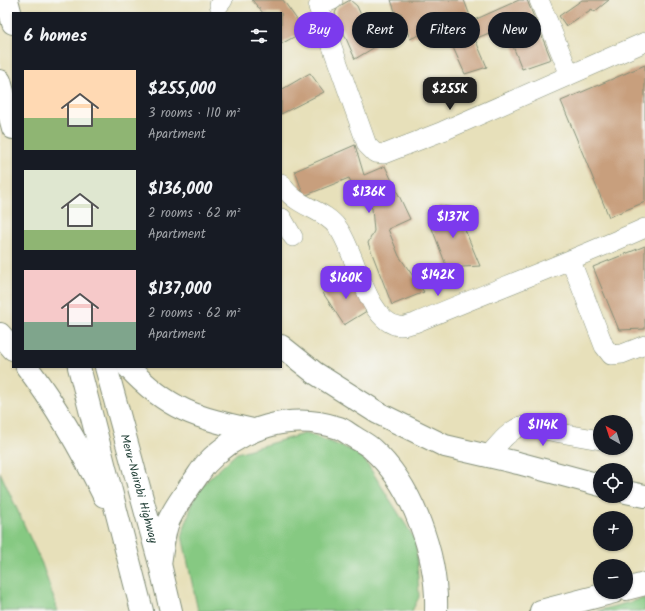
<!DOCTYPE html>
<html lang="en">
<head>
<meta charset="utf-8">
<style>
	body { margin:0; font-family:Kalam,sans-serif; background:#242831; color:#f1f3f6; height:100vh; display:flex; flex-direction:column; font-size:15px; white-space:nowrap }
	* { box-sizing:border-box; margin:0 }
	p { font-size:13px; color:#9ea1a6 }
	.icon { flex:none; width:22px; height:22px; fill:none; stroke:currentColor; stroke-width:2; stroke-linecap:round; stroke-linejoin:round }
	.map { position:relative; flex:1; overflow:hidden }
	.sheet { position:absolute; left:12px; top:12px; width:270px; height:356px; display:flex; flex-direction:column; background:#171b24; border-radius:0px; box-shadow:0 1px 3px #0004 }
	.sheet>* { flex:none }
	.hud { position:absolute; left:294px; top:12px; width:291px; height:36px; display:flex; gap:8px }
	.needle { width:26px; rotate:321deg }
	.fabs { position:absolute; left:593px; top:415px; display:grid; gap:8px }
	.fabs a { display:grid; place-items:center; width:40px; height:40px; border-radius:50%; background:#171b24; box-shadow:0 1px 3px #0004; font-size:20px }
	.price { position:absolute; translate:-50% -34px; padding:0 9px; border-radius:8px; background:#7c3aed; color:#fff; font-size:13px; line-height:26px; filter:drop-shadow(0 1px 2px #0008) }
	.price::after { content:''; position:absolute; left:50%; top:24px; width:12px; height:9px; margin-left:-6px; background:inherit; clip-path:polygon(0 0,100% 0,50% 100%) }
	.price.selected { background:#222; color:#fff }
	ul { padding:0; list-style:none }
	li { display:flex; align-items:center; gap:12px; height:100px; padding:0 12px }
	li span { display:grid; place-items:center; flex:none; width:112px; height:80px; border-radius:0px; color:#555 }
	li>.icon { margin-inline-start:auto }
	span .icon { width:48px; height:48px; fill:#fffc; stroke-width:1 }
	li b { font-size:17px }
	h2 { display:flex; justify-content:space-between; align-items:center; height:48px; padding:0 12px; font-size:17px }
	.chip { padding:0 14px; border-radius:18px; background:#171b24; box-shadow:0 1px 3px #0004; font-size:14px; line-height:36px }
	.chip.selected { background:#7c3aed; color:#fff }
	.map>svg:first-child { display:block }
	.green { fill:#86c982; stroke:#52835b }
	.building { fill:#c89f7d }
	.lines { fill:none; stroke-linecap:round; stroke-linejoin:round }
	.minor-casing { stroke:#838e77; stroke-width:20 }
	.highway-casing { stroke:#838e77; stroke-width:24 }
	.minor { stroke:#fff; stroke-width:19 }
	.highway { stroke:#fff; stroke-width:22 }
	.labels { text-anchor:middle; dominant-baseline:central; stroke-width:4; stroke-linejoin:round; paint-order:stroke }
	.street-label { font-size:12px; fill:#1f3d34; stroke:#f6f6f2 }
</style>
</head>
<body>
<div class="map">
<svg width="645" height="611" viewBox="0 0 645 611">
	<rect width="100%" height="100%" fill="#f6f6f2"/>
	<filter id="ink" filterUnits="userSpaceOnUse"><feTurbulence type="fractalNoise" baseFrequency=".025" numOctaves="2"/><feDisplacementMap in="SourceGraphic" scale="8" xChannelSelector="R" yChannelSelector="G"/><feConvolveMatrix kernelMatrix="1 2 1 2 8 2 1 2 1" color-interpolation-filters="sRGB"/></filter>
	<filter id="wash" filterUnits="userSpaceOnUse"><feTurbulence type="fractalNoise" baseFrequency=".012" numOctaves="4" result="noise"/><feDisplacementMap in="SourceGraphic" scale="16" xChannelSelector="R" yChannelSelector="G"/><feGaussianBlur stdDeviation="0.9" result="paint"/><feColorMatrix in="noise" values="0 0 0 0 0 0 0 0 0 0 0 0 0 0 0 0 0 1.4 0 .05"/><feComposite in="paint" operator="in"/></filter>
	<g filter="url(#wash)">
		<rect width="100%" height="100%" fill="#e7e0ba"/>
		<!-- green -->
		<path class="green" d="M307,433L361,454L416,541L419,597L412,611H198L182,535L197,490L237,453Z
			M0,472L42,564L58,611H0Z
			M645,598V611H597Z"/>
		<g id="blocks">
			<!-- building -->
			<path class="building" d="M252,0H283L305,31L281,44V13H263Z
				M350,0L357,6L375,47L355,59L335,13L338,7Z
				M391,0H464L472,21L519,0H527L551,59L522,69L505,26L475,39L487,67L465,74L447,34L437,39L433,29L410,39L401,13L396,14Z
				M582,0H609L594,12L592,9L566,26L559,16Z
				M645,65V202L609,217L561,101Z
				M310,73L324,92L281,114V90Z
				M355,145L364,175L385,166L410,219L388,229L399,256L424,292L392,305L368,243L374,231L372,208L359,198L349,178L304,196L295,171Z
				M439,206L456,208L480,266L463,267L449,273L428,218Z
				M645,246V329L619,330L593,267Z
				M347,274L370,309L344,325L323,293Z"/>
		</g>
	</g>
	<g filter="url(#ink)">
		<use href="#blocks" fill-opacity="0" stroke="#838e77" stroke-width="1"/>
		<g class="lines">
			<defs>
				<path id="minor" d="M333,0L318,7L367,145L375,153L384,154L443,131L645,42
					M539,0L570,75
					M219,5L223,0
					M281,183C295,208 322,207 338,228C355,249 367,324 400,326C404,327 410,324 415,323C491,291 569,262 645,228
					M281,218H282L293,237
					M571,261L604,346L611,355L622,354L645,345
					M488,456C498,445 507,432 521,426L600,440"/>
				<g id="highway">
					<path d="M7,0L13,23"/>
					<path d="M0,81L13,128"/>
					<path d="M0,334L13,349"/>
					<path d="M281,346L315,373L378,413L445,446L518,463L600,485"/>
					<path d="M27,367C57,407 82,451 104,496"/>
					<path d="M79,367L142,611"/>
					<path id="s1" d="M106,367L160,564L171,611"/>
					<path d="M128,367C168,410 197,418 253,430"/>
					<path d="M626,492L645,496"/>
					<path d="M160,564C162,552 163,538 167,525C171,512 183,497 190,486C196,479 200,471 206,464C240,427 291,412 339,428C344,430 349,434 354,437C360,441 367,444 372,449C413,485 438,557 436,611"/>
					<path d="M626,589L645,584"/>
					<path d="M541,611L614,592"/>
				</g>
			</defs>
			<!-- minor casing -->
			<use href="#minor" class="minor-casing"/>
			<!-- highway casing -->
			<use href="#highway" class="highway-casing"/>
			<!-- minor -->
			<use href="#minor" class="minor"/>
			<!-- highway -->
			<use href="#highway" class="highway"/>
		</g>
	</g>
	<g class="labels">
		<!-- street labels -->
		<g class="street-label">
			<text stroke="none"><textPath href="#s1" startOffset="126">Meru-Nairobi Highway</textPath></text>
		</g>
	</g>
</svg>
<div class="fabs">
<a><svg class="needle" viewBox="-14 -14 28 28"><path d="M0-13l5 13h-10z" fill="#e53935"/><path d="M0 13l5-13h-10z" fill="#9ea1a6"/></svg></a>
<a><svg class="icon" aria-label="locate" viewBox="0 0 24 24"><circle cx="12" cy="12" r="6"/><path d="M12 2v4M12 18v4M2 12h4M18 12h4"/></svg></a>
<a>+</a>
<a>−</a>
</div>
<b class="price selected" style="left:450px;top:111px">$255K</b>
<b class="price" style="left:369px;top:214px">$136K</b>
<b class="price" style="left:453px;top:239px">$137K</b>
<b class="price" style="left:438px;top:297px">$142K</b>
<b class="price" style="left:346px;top:300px">$160K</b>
<b class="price" style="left:543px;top:447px">$114K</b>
<div class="hud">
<a class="chip selected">Buy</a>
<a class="chip">Rent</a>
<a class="chip">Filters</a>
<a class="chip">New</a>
</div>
<section class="sheet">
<h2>6 homes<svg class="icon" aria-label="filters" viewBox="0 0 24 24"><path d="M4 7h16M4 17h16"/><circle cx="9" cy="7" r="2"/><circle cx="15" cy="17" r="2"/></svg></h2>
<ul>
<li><span style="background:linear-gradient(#ffd9b3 60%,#8fb573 0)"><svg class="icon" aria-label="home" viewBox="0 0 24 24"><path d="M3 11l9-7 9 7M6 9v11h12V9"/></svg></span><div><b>$255,000</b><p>3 rooms · 110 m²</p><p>Apartment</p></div></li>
<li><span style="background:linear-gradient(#dfe7d0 75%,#8fb573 0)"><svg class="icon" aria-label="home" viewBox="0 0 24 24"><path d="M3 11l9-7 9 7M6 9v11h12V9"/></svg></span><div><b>$136,000</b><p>2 rooms · 62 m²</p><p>Apartment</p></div></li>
<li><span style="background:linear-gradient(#f6c9c9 65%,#7fa58c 0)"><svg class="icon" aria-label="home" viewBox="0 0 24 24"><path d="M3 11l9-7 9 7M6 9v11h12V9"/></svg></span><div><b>$137,000</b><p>2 rooms · 62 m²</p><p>Apartment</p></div></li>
</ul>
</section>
</div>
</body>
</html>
